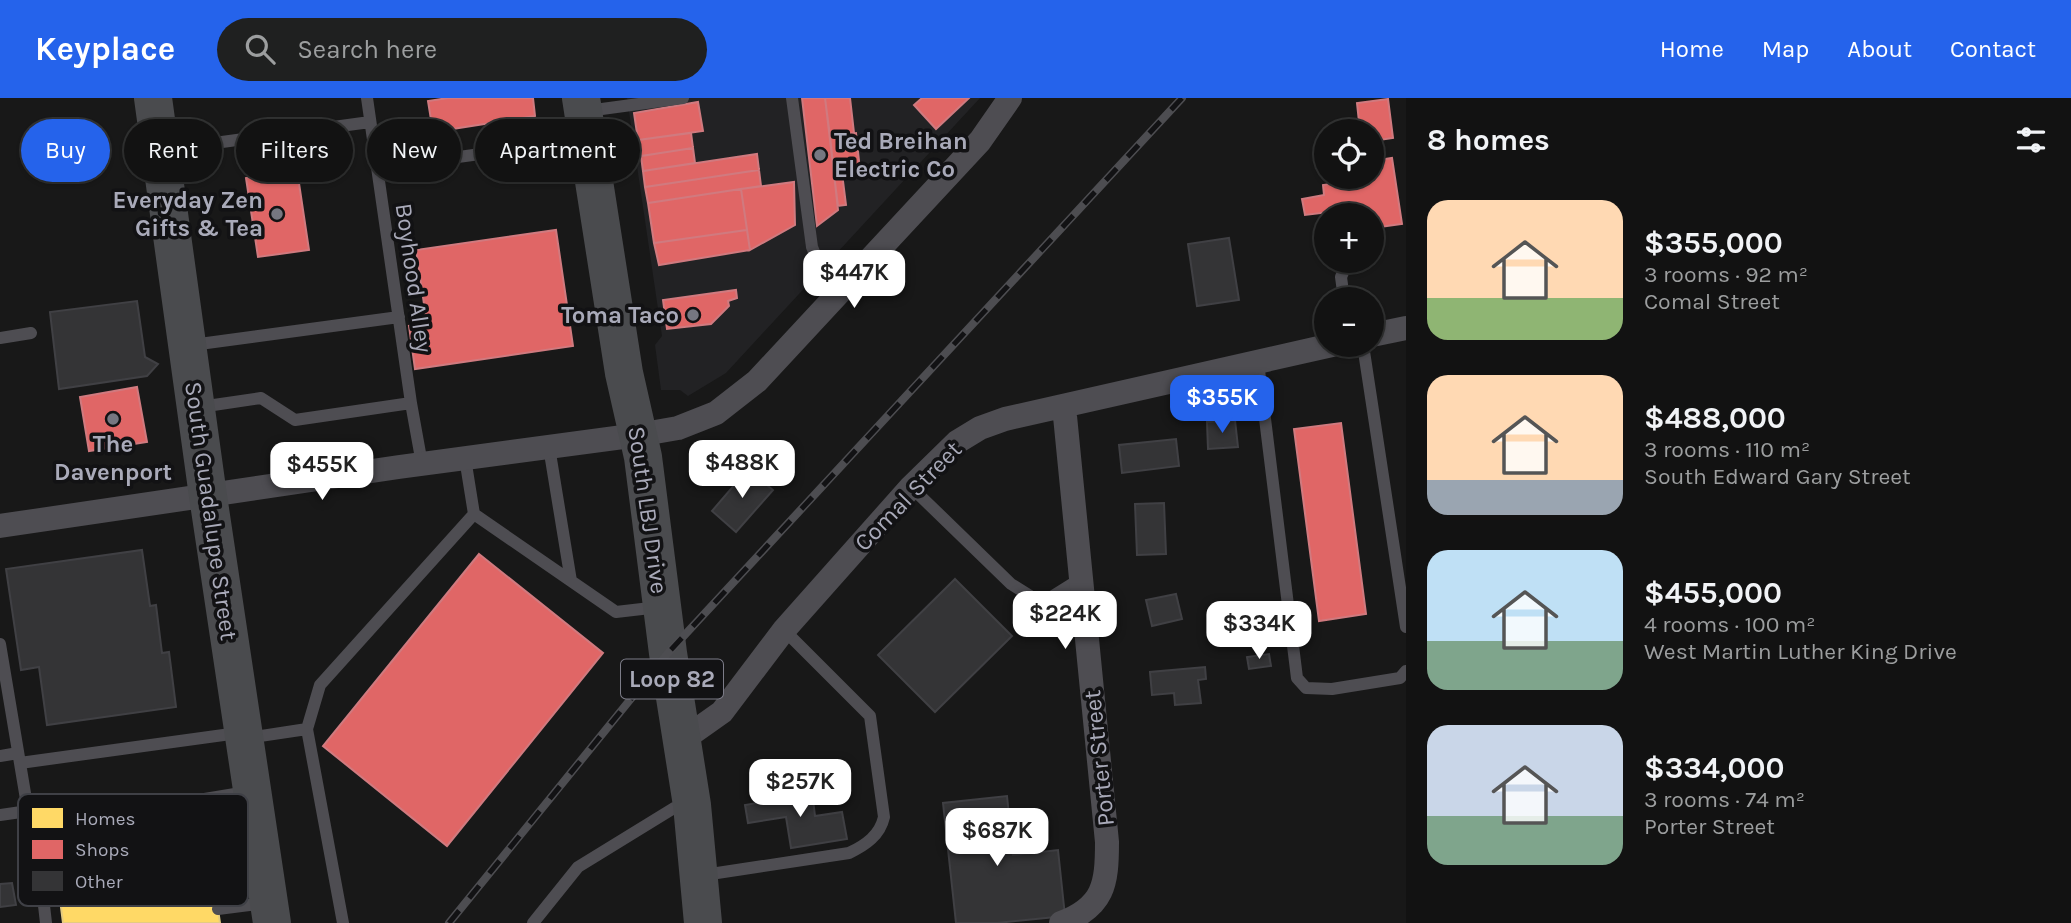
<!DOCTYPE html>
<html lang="en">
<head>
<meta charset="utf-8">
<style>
	body { margin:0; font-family:Karla,sans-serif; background:#1f2020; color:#f1f3f6; height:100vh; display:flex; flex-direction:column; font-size:26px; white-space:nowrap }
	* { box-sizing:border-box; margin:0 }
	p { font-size:23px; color:#9c9e9f }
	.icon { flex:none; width:38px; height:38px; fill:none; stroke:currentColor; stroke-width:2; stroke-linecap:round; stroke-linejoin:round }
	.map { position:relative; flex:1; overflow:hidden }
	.side { display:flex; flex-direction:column; background:#121212; width:665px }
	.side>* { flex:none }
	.guide { position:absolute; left:21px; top:21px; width:665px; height:63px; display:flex; gap:14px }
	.fabs { position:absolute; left:1314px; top:21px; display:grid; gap:14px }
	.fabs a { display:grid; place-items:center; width:70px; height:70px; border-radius:50%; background:#121212; box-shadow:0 2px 5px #0004,0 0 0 2px #313232; font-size:35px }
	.price { position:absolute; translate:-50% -60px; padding:0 16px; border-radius:14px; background:#fff; color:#222; font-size:23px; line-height:46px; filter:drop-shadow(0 2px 4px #0008) }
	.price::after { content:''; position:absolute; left:50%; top:42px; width:21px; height:16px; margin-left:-10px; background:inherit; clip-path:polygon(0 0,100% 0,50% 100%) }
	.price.on { background:#2563eb; color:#fff }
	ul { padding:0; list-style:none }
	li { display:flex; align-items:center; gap:21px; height:175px; padding:0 21px }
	li span { display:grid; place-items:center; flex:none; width:196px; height:140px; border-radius:21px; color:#555 }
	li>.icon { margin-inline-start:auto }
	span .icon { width:84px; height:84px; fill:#fffc; stroke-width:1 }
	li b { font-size:30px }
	h2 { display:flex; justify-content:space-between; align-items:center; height:84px; padding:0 21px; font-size:30px }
	.chip { padding:0 24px; border-radius:32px; background:#121212; box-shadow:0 2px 5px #0004,0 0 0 2px #313232; font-size:24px; line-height:63px }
	.chip.on { background:#2563eb; color:#fff }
	header { display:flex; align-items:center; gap:42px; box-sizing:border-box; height:98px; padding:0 35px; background:#2563eb; color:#fff }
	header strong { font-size:33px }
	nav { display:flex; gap:38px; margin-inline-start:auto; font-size:24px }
	.search { width:490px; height:63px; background:#1f2020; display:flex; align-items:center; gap:18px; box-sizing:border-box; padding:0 24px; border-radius:38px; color:#9c9e9f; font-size:26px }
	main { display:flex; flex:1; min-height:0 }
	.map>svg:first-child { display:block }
	.built { fill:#222224 }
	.homes { fill:#ffd966; stroke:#e5cb7f; stroke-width:2 }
	.shops { fill:#e06666; stroke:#d07a7f; stroke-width:2 }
	.building { fill:#343436; stroke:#404044; stroke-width:2 }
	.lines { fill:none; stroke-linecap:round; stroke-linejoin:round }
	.service { stroke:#4e4d52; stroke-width:12 }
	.minor { stroke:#4e4d52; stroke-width:24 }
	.primary { stroke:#4a4b4e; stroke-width:38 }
	.rail-casing { stroke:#4d4d51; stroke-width:8 }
	.rail { stroke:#121214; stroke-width:5; stroke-dasharray:16; stroke-linecap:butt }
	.poi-dot { fill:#767781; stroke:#121214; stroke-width:2.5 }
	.labels { text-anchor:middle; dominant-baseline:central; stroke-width:7; stroke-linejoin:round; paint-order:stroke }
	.shield { fill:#121214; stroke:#7c7c88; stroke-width:2 }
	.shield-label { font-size:23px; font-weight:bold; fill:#a9aab9 }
	.poi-label { font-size:24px; font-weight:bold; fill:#a9aab9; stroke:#121214; text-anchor:end }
	.street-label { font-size:24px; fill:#a9aab9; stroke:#121214 }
	.key { fill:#121214; stroke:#3f4046; stroke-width:2 }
	.key-label { font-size:19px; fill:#a9aab9 }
</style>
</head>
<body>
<header>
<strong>Keyplace</strong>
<div class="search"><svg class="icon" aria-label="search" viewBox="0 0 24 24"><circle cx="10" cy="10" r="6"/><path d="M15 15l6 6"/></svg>Search here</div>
<nav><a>Home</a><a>Map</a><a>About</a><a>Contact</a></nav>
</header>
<main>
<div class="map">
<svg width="1406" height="825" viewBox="0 0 1406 825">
	<rect width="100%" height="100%" fill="#181818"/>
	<!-- built -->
	<path class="built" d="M627,0H980L726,275L688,298L680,292H661L655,247L662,238Z"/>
	<!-- homes -->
	<path class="homes" d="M208,743L220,825H63L56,770L186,753V746Z"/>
	<!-- shops -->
	<path class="shops" d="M448,0H533L535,18L433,34L428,3Z
		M802,0H825L834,76L838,112L817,128Z
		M825,0H850L854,35L830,38Z
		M922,0H969L936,31L914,7Z
		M1388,1L1393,40L1372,43V33H1360L1357,5Z
		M698,4L703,33L638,42L634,15Z
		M691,35L693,50L641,58L638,42Z
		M856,35L860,72L834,75L830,38Z
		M693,50L695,65L643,73L641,58Z
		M757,56L759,72L645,89L643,73Z
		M1392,60L1402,126L1372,130V117H1330L1329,114L1305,117L1302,101L1324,97L1323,87L1344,84L1343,79H1372V63Z
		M297,72L309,152L258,159L246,80Z
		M759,72L761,88L648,105L645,89Z
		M842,75L846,107L838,108L834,76Z
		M794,84L795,127L750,152L741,91Z
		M741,91L747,132L654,145L648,105Z
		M556,132L573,248L415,271L409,228L427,226L416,152Z
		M747,132L750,152L659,167L654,145Z
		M736,192L737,200L728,203L729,208L711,226L667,231L663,202Z
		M137,289L147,344L89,353L80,299Z
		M1341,325L1366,516L1319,523L1294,331Z
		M479,456L603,555L447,748L323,648Z"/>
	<!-- building -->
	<path class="building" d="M1229,140L1239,202L1197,208L1188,146Z
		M137,203L145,259L158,266L147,278L59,291L50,214Z
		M1235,322L1238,349L1208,351L1207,324Z
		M1176,341L1179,368L1122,375L1119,347Z
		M748,371L773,392L736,434L712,413Z
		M1164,405L1166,456L1137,457L1135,406Z
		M142,452L150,508L156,507L162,555L169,554L176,609L47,627L39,569L21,572L6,471Z
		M955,481L1012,538L935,614L878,557Z
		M1176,496L1182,521L1152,528L1146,502Z
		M1269,556L1271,568L1249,571L1247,559Z
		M1205,569L1206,581L1198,582L1201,605L1175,607L1174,595L1152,597L1150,574Z
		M812,693L815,718L842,714L847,741L791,750L786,719L748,725L745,707L781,701L780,698Z
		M1007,698L1013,757L1058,752L1065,818L997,825H956L943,705Z
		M12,785L16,807L0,809V786Z"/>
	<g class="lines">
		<!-- service -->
		<path class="service" d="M367,0L411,305L422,366
			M792,0L812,149L820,169L839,195
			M587,13L683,0
			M163,52L370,24
			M377,70L584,42
			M1344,201L1341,179L1348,163
			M0,240L31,235
			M192,247L399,219
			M1363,247L1406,529
			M1258,264L1297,580L1306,590L1332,591L1400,580L1406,573
			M200,309L261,300L295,322L411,305
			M549,349L571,483
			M465,360L474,416
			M911,389L1011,486L1032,499L1048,501L1080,481
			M0,546L28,713L0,717
			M307,631L343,825
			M247,640L307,631L320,587L474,416L616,514L659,509
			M0,658L18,655
			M20,665L238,635
			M32,723L35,729L46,825
			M35,729L247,694
			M704,777L849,755C866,747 880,737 884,719L870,618L784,532
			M218,811L265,805
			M533,825L578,769L674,710L688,707"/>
		<!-- minor -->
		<path class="minor" d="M1372,237L1406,230
			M0,428L399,369L638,337L678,330L716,315L757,283L980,43L1010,0
			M681,643L722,614L784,532L911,389L957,344L980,330L1005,321L1332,247
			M1061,825C1104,809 1107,786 1107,744L1064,308"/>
		<!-- primary -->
		<path class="primary" d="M153,0L208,398L272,825
			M581,0L624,275L643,359L668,555L692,707L703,825"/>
		<defs>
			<path id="rail" d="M449,825L668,555L1182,0"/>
		</defs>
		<!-- rail casing -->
		<use href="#rail" class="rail-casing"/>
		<!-- rail -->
		<use href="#rail" class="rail"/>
	</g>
	<!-- markers -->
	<g class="poi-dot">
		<circle cx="820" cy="57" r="7"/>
		<circle cx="277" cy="116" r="7"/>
		<circle cx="693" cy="217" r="7"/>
		<circle cx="113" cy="321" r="7"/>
	</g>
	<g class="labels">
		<!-- shield labels -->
		<rect class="shield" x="621" y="561.5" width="102" height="39" rx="5"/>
		<g class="shield-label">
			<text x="672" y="581">Loop 82</text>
		</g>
		<!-- poi labels -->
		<g class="poi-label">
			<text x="834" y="43" text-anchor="start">Ted Breihan<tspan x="834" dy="28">Electric Co</tspan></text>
			<text x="263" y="102">Everyday Zen<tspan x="263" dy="28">Gifts &amp; Tea</tspan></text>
			<text x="679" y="217">Toma Taco</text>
			<text x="113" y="346" text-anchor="middle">The<tspan x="113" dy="28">Davenport</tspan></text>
		</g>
		<!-- street labels -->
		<g class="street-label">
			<text transform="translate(414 180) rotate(82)">Boyhood Alley</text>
			<text transform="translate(908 398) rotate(-46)">Comal Street</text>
			<text transform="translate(648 412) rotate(82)">South LBJ Drive</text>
			<text transform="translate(211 413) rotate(82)">South Guadalupe Street</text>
			<text transform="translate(1099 660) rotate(-96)">Porter Street</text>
		</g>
	</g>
	<!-- legend -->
	<rect x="18" y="696" width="230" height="112" rx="10" class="key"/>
	<rect x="32" y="710" width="31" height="20" fill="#ffd966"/>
	<rect x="32" y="742" width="31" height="19" fill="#e06666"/>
	<rect x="32" y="773" width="31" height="20" fill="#343436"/>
	<g class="key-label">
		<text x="75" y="727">Homes</text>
		<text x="75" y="758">Shops</text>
		<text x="75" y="790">Other</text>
	</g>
</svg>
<div class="fabs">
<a><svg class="icon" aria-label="locate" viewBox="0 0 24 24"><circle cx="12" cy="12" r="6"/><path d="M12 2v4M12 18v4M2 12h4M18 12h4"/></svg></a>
<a>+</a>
<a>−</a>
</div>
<b class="price" style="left:854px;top:212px">$447K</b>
<b class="price on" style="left:1222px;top:337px">$355K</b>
<b class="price" style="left:742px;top:402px">$488K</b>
<b class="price" style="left:322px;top:404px">$455K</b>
<b class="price" style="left:1065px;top:553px">$224K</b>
<b class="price" style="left:1259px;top:563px">$334K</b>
<b class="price" style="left:800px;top:721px">$257K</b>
<b class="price" style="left:997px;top:770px">$687K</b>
<div class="guide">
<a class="chip on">Buy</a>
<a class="chip">Rent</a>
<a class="chip">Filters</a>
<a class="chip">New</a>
<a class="chip">Apartment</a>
</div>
</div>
<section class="side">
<h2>8 homes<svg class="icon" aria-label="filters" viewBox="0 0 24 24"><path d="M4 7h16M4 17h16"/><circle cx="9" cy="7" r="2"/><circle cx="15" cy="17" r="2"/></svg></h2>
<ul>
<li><span style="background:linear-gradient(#ffd9b3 70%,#8fb573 0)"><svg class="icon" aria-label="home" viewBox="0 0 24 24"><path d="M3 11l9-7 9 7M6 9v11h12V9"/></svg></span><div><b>$355,000</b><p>3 rooms · 92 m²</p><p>Comal Street</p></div></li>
<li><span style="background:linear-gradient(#ffd9b3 75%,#9aa5b1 0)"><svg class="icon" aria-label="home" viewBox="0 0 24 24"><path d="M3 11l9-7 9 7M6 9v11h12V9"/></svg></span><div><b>$488,000</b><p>3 rooms · 110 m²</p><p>South Edward Gary Street</p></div></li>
<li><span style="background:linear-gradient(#bfe0f5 65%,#7fa58c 0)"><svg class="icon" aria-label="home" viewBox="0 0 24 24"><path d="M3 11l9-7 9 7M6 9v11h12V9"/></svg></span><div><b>$455,000</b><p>4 rooms · 100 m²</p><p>West Martin Luther King Drive</p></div></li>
<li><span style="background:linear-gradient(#c9d6e8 65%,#7fa58c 0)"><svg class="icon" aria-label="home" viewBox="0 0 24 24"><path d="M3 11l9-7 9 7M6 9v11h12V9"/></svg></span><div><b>$334,000</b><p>3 rooms · 74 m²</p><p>Porter Street</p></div></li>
</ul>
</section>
</main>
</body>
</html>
